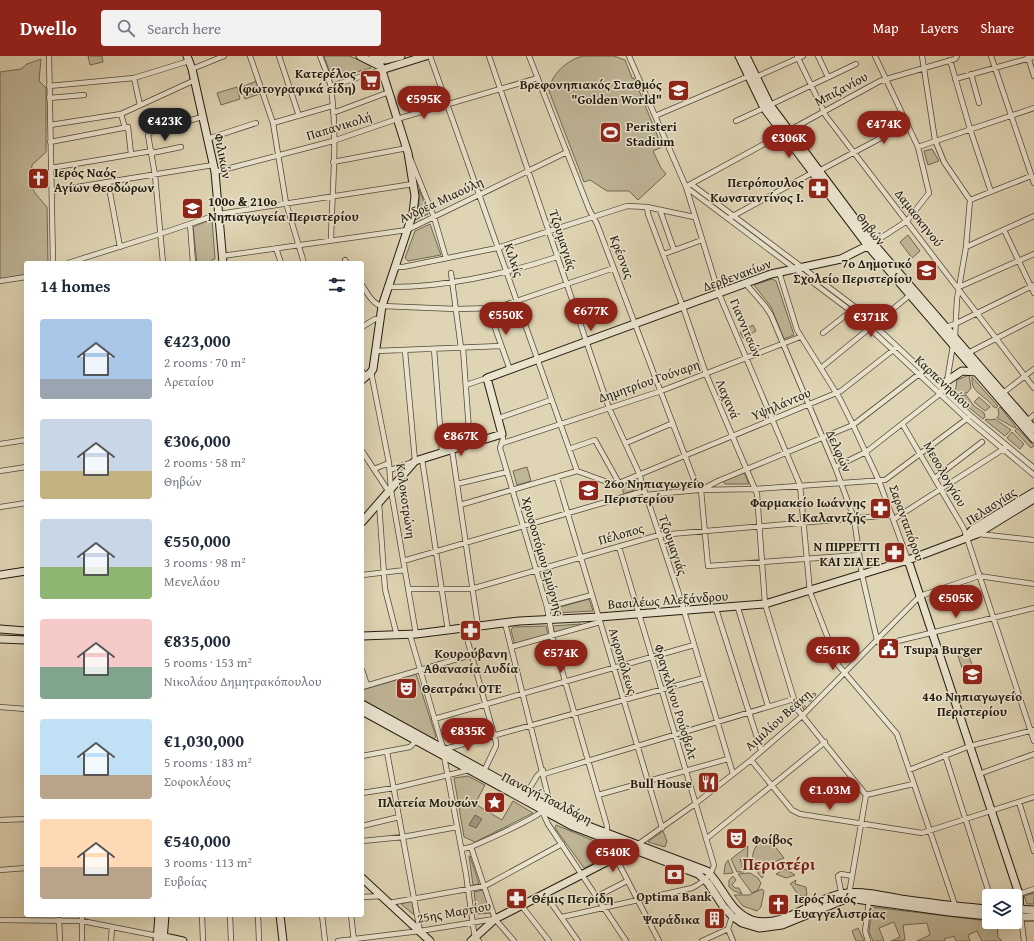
<!DOCTYPE html>
<html lang="en">
<head>
<meta charset="utf-8">
<style>
	body { margin:0; font-family:"Gentium Book Plus",serif; background:#f2f2f3; color:#1f2937; height:100vh; display:flex; flex-direction:column; font-size:15px; white-space:nowrap }
	* { box-sizing:border-box; margin:0 }
	p { font-size:13px; color:#747a83 }
	.icon { flex:none; width:22px; height:22px; fill:none; stroke:currentColor; stroke-width:2; stroke-linecap:round; stroke-linejoin:round }
	.map { position:relative; flex:1; overflow:hidden }
	.details { position:absolute; left:24px; top:205px; width:340px; height:656px; display:flex; flex-direction:column; background:#fff; border-radius:4px; box-shadow:0 4px 16px #0002 }
	.details>* { flex:none }
	.tools { position:absolute; left:982px; top:833px; display:grid; gap:8px }
	.tools a { display:grid; place-items:center; width:40px; height:40px; border-radius:4px; background:#fff; box-shadow:0 4px 16px #0002; font-size:20px }
	.price { position:absolute; translate:-50% -34px; padding:0 9px; border-radius:14px; background:#8f2418; color:#fff; font-size:13px; line-height:26px; filter:drop-shadow(0 1px 2px #0008) }
	.price::after { content:''; position:absolute; left:50%; top:24px; width:12px; height:9px; margin-left:-6px; background:inherit; clip-path:polygon(0 0,100% 0,50% 100%) }
	.price.active { background:#222; color:#fff }
	ul { padding:0; list-style:none }
	li { display:flex; align-items:center; gap:12px; height:100px; padding:0 16px }
	li span { display:grid; place-items:center; flex:none; width:112px; height:80px; border-radius:4px; color:#555 }
	li>.icon { margin-inline-start:auto }
	span .icon { width:48px; height:48px; fill:#fffc; stroke-width:1 }
	li b { font-size:17px }
	h2 { display:flex; justify-content:space-between; align-items:center; height:48px; padding:0 16px; font-size:17px }
	header { display:flex; align-items:center; gap:24px; box-sizing:border-box; height:56px; padding:0 20px; background:#8f2418; color:#fff }
	header strong { font-size:19px }
	nav { display:flex; gap:22px; margin-inline-start:auto; font-size:14px }
	.search { width:280px; height:36px; background:#f2f2f3; display:flex; align-items:center; gap:10px; box-sizing:border-box; padding:0 14px; border-radius:4px; color:#747a83; font-size:15px }
	.map>svg:first-child { display:block }
	.green { fill:#bfb597; stroke:#706854 }
	.water { fill:#9f957c; stroke:#6d6451 }
	.lines { fill:none; stroke-linecap:round; stroke-linejoin:round }
	.street-casing { stroke:#514939; stroke-width:6 }
	.secondary-casing { stroke:#221b10; stroke-width:9 }
	.street { stroke:#eae3ce; stroke-width:4.5 }
	.secondary { stroke:#eae3ce; stroke-width:7 }
	.labels { text-anchor:middle; dominant-baseline:central; stroke-width:3; stroke-linejoin:round; paint-order:stroke }
	.poi-label { font-size:13px; font-weight:bold; fill:#221b10; stroke:#eae3ce; text-anchor:end }
	.street-label { font-size:13px; fill:#221b10; stroke:#eae3ce }
	.district-label { font-size:17px; font-weight:bold; fill:#7a1f14; stroke:#eae3ce }
</style>
</head>
<body>
<header>
<strong>Dwello</strong>
<div class="search"><svg class="icon" aria-label="search" viewBox="0 0 24 24"><circle cx="10" cy="10" r="6"/><path d="M15 15l6 6"/></svg>Search here</div>
<nav><a>Map</a><a>Layers</a><a>Share</a></nav>
</header>
<div class="map">
<svg width="1034" height="885" viewBox="0 0 1034 885">
	<rect width="100%" height="100%" fill="#dfd4b3"/>
	<filter id="stains"><feTurbulence type="fractalNoise" baseFrequency=".005" numOctaves="4"/><feColorMatrix values="0 0 0 0 .2 0 0 0 0 .09 0 0 0 0 .02 0 0 0 .5 -.17"/></filter>
	<radialGradient id="worn" r=".72"><stop offset=".6" stop-color="#630" stop-opacity="0"/><stop offset="1" stop-color="#630" stop-opacity=".3"/></radialGradient>
	<!-- green -->
	<path class="green" d="M88,0H102L103,6L90,9Z
		M324,0H350L371,10V12L332,23Z
		M583,0H614L625,4L632,22H634L662,91L653,95L661,112L666,118L638,144L629,135H607L590,124L584,126L549,35C551,18 567,4 583,0Z
		M41,3L39,25L46,32V96L32,109C29,132 32,134 47,151L48,207H26V219L0,223V16L21,13L27,8Z
		M257,25L262,37L245,43L241,31Z
		M237,31L240,43L221,49L217,37Z
		M932,93L939,105L928,109L924,95Z
		M419,133L428,158L415,164L419,148Z
		M212,163L215,203L212,204V207H197L193,171Z
		M430,168L441,199L408,205L405,202L415,175Z
		M908,179L920,195L912,202L900,186Z
		M772,223L776,225L794,279L784,283L771,251L754,229Z
		M753,269L756,275L743,282L740,276Z
		M969,319L971,332L967,337L955,338L957,324Z
		M972,321L998,350L996,352C991,350 991,347 987,344C978,336 971,334 972,321Z
		M966,339L974,350L984,357L985,361L983,363L955,340Z
		M979,341L990,351L985,355L974,346Z
		M1000,351L1016,371L1015,372L997,362L999,358L998,353Z
		M987,363L990,364L995,363L1011,374L1005,380L985,364Z
		M1017,372L1034,390L1031,392L1015,375Z
		M1012,376L1024,388L1020,393L1007,382Z
		M527,411L531,425L517,429L513,415Z
		M744,416L749,428H725L723,425Z
		M636,424L639,432L624,438L621,430Z
		M589,543L593,555L555,557L553,553Z
		M581,568V569L555,577L552,570Z
		M546,570L548,579L515,589L511,574L513,571Z
		M965,591L972,608L962,612L956,594Z
		M416,618L436,681L432,684L362,646V634Z
		M815,637L816,639L810,646L808,644L803,648L807,652L804,654L799,643Z
		M468,720L485,729L475,748L502,764L513,745L533,757L475,786L464,781L454,722Z
		M556,769L604,789L608,800L584,812L555,772Z
		M663,775L667,785L665,791L648,786Z
		M771,780L774,789L784,802L771,807L762,822C748,806 749,788 771,780Z
		M748,790L747,806L745,808L740,803L744,816H737L731,803Z
		M469,800H470L479,828L473,829Z
		M728,804L733,817L724,818L725,809Z
		M785,813L795,819L786,822L776,818Z
		M750,817L758,822L761,827L758,834L752,837L738,818Z
		M733,820L736,824L732,829L735,832H739L742,838L734,835L729,831V824Z
		M796,824L795,828L806,831L807,839L802,840C795,838 795,832 790,828Z
		M762,833L764,835L761,851L757,855L743,850L734,839H749Z
		M483,834L492,857L477,858L474,836Z
		M1034,837V848H1027L1024,840Z
		M412,845L414,858H413L401,848Z
		M872,851L997,866L998,881L1002,885H982L977,875L968,879L970,885H956L954,880L944,883L945,885H917L930,879L927,867L903,869L905,884L891,885L900,881L894,866L879,872L884,885H873L869,876Z
		M858,872L864,885H856L852,875Z"/>
	<!-- water -->
	<path class="water" d="M475,759L482,763L476,772L469,769Z"/>
	<g class="lines">
		<defs>
			<path id="street" d="M49,0L53,207
				M250,0L273,67L286,147L304,207
				M279,0L299,60
				M320,0C324,10 329,21 331,32C338,82 332,134 331,185
				M430,0L577,415
				M489,0L609,352L638,415L678,535L733,718
				M529,0L589,153L597,168L698,434
				M629,0L686,131L719,238L800,429L810,536L836,603L838,609L897,678L956,852
				M797,0L826,60L1034,332
				M818,0L828,21
				M922,0L935,84L944,106L970,144L966,191L957,243L955,281
				M991,0L1034,127
				M1028,1L1034,20
				M950,4L970,73L991,136
				M192,13L224,0
				M971,18L979,47
				M756,21L803,0
				M134,22L140,49
				M955,23L1034,1
				M49,30L134,22L189,5
				M331,30L381,14
				M49,42L84,39
				M770,49L856,8
				M333,57L389,36
				M121,58L125,72
				M655,60L749,20
				M736,65L764,52
				M273,67L332,50
				M50,69L121,58L195,24
				M207,83L256,67
				M50,86L128,71L131,98
				M918,91L1034,52
				M152,97L181,91
				M411,104L434,161L446,202
				M333,106L407,92
				M51,112L152,95
				M819,115L907,68
				M215,116L333,85L397,63L538,22
				M108,126L120,191
				M691,128L855,251L970,359L1034,412
				M689,129L880,25L955,3L957,0
				M686,131L851,255L967,363L1034,419
				M52,135L213,109
				M970,144L1031,120
				M647,151L648,158L683,251L706,318L757,438L765,548L797,653L866,739
				M660,154L674,194
				M731,161L812,117
				M190,168L193,207
				M1004,174L1034,237
				M873,187L907,165L929,137L918,91L875,0
				M966,191L1034,160
				M276,192L281,207
				M664,198L702,184
				M222,200L407,174L567,96
				M345,204L347,207
				M68,207L160,178L219,158L413,128
				M163,207L155,119L148,79L152,75L202,61
				M394,211H403L497,192L627,150L647,151L694,161
				M779,216L797,274L840,343L853,369L879,425L908,504
				M451,217L461,292
				M0,225L26,221
				M746,228L765,250L771,259L835,411L854,462L862,519L877,584L881,589L1034,552
				M362,229C367,236 372,248 382,250L456,253L496,252L614,212
				M387,231C441,232 506,218 557,201
				M959,231L1034,198
				M488,252L510,314
				M362,271L375,263H381
				M946,271L955,268L1034,229
				M823,277L851,255
				M463,292L470,388
				M434,293L442,397
				M376,295L501,290
				M968,297L1034,263
				M821,312L910,239
				M362,315L366,321
				M371,316L389,407L391,434L416,578
				M466,329L487,322
				M1003,337L1034,313
				M499,362L551,344
				M1027,365L1034,359
				M903,369L964,473L1034,685
				M502,378L503,383L500,392L547,551L552,580L607,770L606,783L659,885
				M503,387L661,335L800,281
				M626,387L673,367
				M0,388L26,384
				M569,393L595,384L619,427
				M452,394L478,570
				M362,395L387,433L391,434
				M422,403L448,575
				M835,411L866,396L940,338L947,325L953,289
				M374,413L389,407
				M390,414L415,405L405,295
				M0,415L26,411
				M557,422L662,772
				M935,422L982,386
				M457,428L507,416
				M645,439L698,434L755,433L885,424L968,362
				M379,447L385,533L397,580
				M460,449L577,415L610,427H619L841,335L897,291
				M0,451L26,447
				M894,463L1005,392
				M978,478L1034,484
				M859,499L708,510L701,434L718,425L853,369L923,315
				M403,505L644,435
				M362,519L405,514
				M408,533H471L659,479L892,459
				M547,551L592,539
				M738,552L768,650
				M716,553L761,694
				M464,572L496,686V690L483,717
				M410,579L443,692
				M511,591L600,566
				M362,614L367,629
				M362,631L471,599
				M0,651L26,653
				M434,663L694,589
				M445,693L704,622
				M387,696L420,875
				M945,699L990,840
				M362,700L410,691L418,683
				M444,700L466,818L474,876L475,881L479,885
				M751,704L792,754L800,758L922,777L1034,741
				M909,714L970,690L1034,674
				M544,718L794,643
				M979,718L1034,698
				M362,737L394,732L469,714
				M598,739L728,703
				M866,739L913,728
				M525,740L537,720L543,714
				M1019,746L1034,795
				M542,755L548,768L626,885
				M0,764L26,763
				M362,770L399,761
				M706,783L825,686
				M362,785L403,781L457,771
				M637,789L695,748L751,704L802,660L920,540L979,520L1034,528
				M471,791L495,863
				M462,793L471,791C486,784 544,760 550,748L505,567
				M0,814L26,812
				M544,837L578,885
				M849,838L866,739
				M1019,838L1034,833
				M362,841L383,840
				M596,841L627,825
				M842,841L838,820L841,818L852,820
				M389,847L485,830L562,788
				M521,849L549,885
				M1020,853L1024,885
				M202,859L203,885
				M230,859L231,885
				M258,859L259,885
				M322,859L325,885
				M351,859L354,885
				M732,860L728,873L733,885
				M562,861L692,832C702,827 711,820 714,809L619,491
				M495,863L514,885
				M0,864L82,865L158,880
				M59,864L60,885
				M82,885V859
				M111,885L112,871
				M338,885L420,875L494,863
				M702,885L728,873
				M868,885L865,875L869,845"/>
			<path id="secondary" d="M187,0L192,13L215,116L223,207
				M360,0L380,10
				M373,0L385,4L401,0
				M739,0L764,52L868,190L1034,383
				M746,0L770,49L873,187L1034,373
				M381,14L426,0
				M362,324L371,316L373,313L382,250L413,157L415,140L408,97L378,2
				M947,325L962,315L976,316
				M362,466L415,405L502,378L487,322L771,218L841,203L873,187
				M966,481L973,473L1034,436
				M908,504L1019,838L1020,853
				M0,519L26,515
				M0,573L26,575
				M362,580L416,578L519,565L599,561L765,548L908,504L977,478L1034,443
				M0,583L26,584
				M362,648L575,765L707,815C723,830 729,856 752,864C785,874 815,840 847,837C864,835 884,840 901,843C930,847 959,851 989,853
				M362,655L572,770L698,818L708,827L723,850L732,860L742,867L759,872L782,869L848,842L949,856L989,860
				M362,822L430,885
				M1016,853L1034,854
				M280,859L283,885
				M1015,861H1034
				M160,880L183,885
				M157,885L159,859
				M163,885L165,859
				M471,885L495,863L632,793"/>
		</defs>
		<!-- street casing -->
		<use href="#street" class="street-casing"/>
		<!-- secondary casing -->
		<use href="#secondary" class="secondary-casing"/>
		<!-- street -->
		<use href="#street" class="street"/>
		<!-- secondary -->
		<use href="#secondary" class="secondary"/>
	</g>
	<!-- icons -->
	<defs>
		<symbol id="supermarket-square" viewBox="-11 -11 22 22"><rect x="-9" y="-9" width="18" height="18" rx="4" fill="#8f2418" stroke="#eae3ce"/><path d="M-6-5.5h2.5l.6 2H6L4.5 2H-2.5L-4.4-4H-6ZM-1.5 3.2a1.3 1.3 0 1 0 .1 0ZM3 3.2a1.3 1.3 0 1 0 .1 0Z" fill="#fff"/></symbol>
		<symbol id="school-square" viewBox="-11 -11 22 22"><rect x="-9" y="-9" width="18" height="18" rx="4" fill="#8f2418" stroke="#eae3ce"/><path d="M0-5L7-2L0 1L-7-2ZM-4 1L0 2.5L4 1V4Q0 6-4 4Z" fill="#fff"/></symbol>
		<symbol id="stadium-square" viewBox="-11 -11 22 22"><rect x="-9" y="-9" width="18" height="18" rx="4" fill="#8f2418" stroke="#eae3ce"/><path d="M0-5a6.5 5 0 1 0 0 10a6.5 5 0 1 0 0-10ZM-3.5-1.8h7v3.6h-7Z" fill="#fff"/></symbol>
		<symbol id="church-square" viewBox="-11 -11 22 22"><rect x="-9" y="-9" width="18" height="18" rx="4" fill="#8f2418" stroke="#eae3ce"/><path d="M-1.2-6h2.4v3.5h3.3v2.4h-3.3V6h-2.4V-.1h-3.3v-2.4h3.3Z" fill="#fff"/></symbol>
		<symbol id="pharmacy-square" viewBox="-11 -11 22 22"><rect x="-9" y="-9" width="18" height="18" rx="4" fill="#8f2418" stroke="#eae3ce"/><path d="M-2-6h4v4h4v4h-4v4h-4v-4h-4v-4h4Z" fill="#fff"/></symbol>
		<symbol id="civic-square" viewBox="-11 -11 22 22"><rect x="-9" y="-9" width="18" height="18" rx="4" fill="#8f2418" stroke="#eae3ce"/><path d="M-.6-6.5H3V-4.5H.6V-3L4-1V1h2V6H-6V1h2V-1L-.6-3ZM-1.2 2.5V6h2.4V2.5Z" fill="#fff"/></symbol>
		<symbol id="theatre-square" viewBox="-11 -11 22 22"><rect x="-9" y="-9" width="18" height="18" rx="4" fill="#8f2418" stroke="#eae3ce"/><path d="M-5-5.5Q0-4 5-5.5V0Q5 5 0 6Q-5 5-5 0ZM-3.3-2.5H-1v1.5H-3.3ZM1-2.5H3.3v1.5H1ZM-2.8 1Q0 5.5 2.8 1Z" fill="#fff"/></symbol>
		<symbol id="restaurant-square" viewBox="-11 -11 22 22"><rect x="-9" y="-9" width="18" height="18" rx="4" fill="#8f2418" stroke="#eae3ce"/><path d="M-5-6h1v4h1v-4h1v4h1v-4h1v5L-1.5 .5V6h-2V.5L-5-1ZM5-6V6H3V1.5H1.5Q1.5-4 5-6Z" fill="#fff"/></symbol>
		<symbol id="sight-square" viewBox="-11 -11 22 22"><rect x="-9" y="-9" width="18" height="18" rx="4" fill="#8f2418" stroke="#eae3ce"/><path d="M0-6L1.8-2.2L6-1.7L2.9 1.2L3.7 5.4L0 3.3L-3.7 5.4L-2.9 1.2L-6-1.7L-1.8-2.2Z" fill="#fff"/></symbol>
		<symbol id="bank-square" viewBox="-11 -11 22 22"><rect x="-9" y="-9" width="18" height="18" rx="4" fill="#8f2418" stroke="#eae3ce"/><path d="M-6-4H6V4H-6ZM0-2.3a2.3 2.3 0 1 0 0 4.6a2.3 2.3 0 1 0 0-4.6Z" fill="#fff"/></symbol>
		<symbol id="building-square" viewBox="-11 -11 22 22"><rect x="-9" y="-9" width="18" height="18" rx="4" fill="#8f2418" stroke="#eae3ce"/><path d="M-4-6H4V6H1V3H-1V6H-4ZM-2.5-4.3h1.7v1.8h-1.7ZM.8-4.3h1.7v1.8H.8ZM-2.5-1h1.7V.8h-1.7ZM.8-1h1.7V.8H.8Z" fill="#fff"/></symbol>
	</defs>
	<g fill-rule="evenodd">
		<use href="#supermarket-square" x="358" y="12" width="25" height="25"/>
		<use href="#school-square" x="666" y="22" width="25" height="25"/>
		<use href="#stadium-square" x="598" y="64" width="25" height="25"/>
		<use href="#church-square" x="26" y="110" width="25" height="25"/>
		<use href="#pharmacy-square" x="806" y="120" width="25" height="25"/>
		<use href="#school-square" x="180" y="140" width="25" height="25"/>
		<use href="#school-square" x="914" y="202" width="25" height="25"/>
		<use href="#school-square" x="576" y="422" width="25" height="25"/>
		<use href="#pharmacy-square" x="868" y="440" width="25" height="25"/>
		<use href="#pharmacy-square" x="882" y="484" width="25" height="25"/>
		<use href="#pharmacy-square" x="458" y="562" width="25" height="25"/>
		<use href="#civic-square" x="876" y="580" width="25" height="25"/>
		<use href="#school-square" x="960" y="606" width="25" height="25"/>
		<use href="#theatre-square" x="394" y="620" width="25" height="25"/>
		<use href="#restaurant-square" x="696" y="714" width="25" height="25"/>
		<use href="#sight-square" x="482" y="734" width="25" height="25"/>
		<use href="#theatre-square" x="724" y="770" width="25" height="25"/>
		<use href="#bank-square" x="662" y="806" width="25" height="25"/>
		<use href="#pharmacy-square" x="504" y="830" width="25" height="25"/>
		<use href="#church-square" x="766" y="836" width="25" height="25"/>
		<use href="#building-square" x="702" y="850" width="25" height="25"/>
	</g>
	<g class="labels">
		<!-- poi labels -->
		<g class="poi-label">
			<text x="356" y="17">Κατερέλος<tspan x="356" dy="15">(φωτογραφικά είδη)</tspan></text>
			<text x="662" y="28">Βρεφονηπιακός Σταθμός<tspan x="662" dy="15">"Golden World"</tspan></text>
			<text x="626" y="70" text-anchor="start">Peristeri<tspan x="626" dy="15">Stadium</tspan></text>
			<text x="54" y="116" text-anchor="start">Ιερός Ναός<tspan x="54" dy="15">Αγίων Θεοδώρων</tspan></text>
			<text x="804" y="126">Πετρόπουλος<tspan x="804" dy="15">Κωνσταντίνος Ι.</tspan></text>
			<text x="208" y="145" text-anchor="start">100ο &amp; 210ο<tspan x="208" dy="15">Νηπιαγωγεία Περιστερίου</tspan></text>
			<text x="912" y="207">7ο Δημοτικό<tspan x="912" dy="15">Σχολείο Περιστερίου</tspan></text>
			<text x="604" y="427" text-anchor="start">26ο Νηπιαγωγείο<tspan x="604" dy="15">Περιστερίου</tspan></text>
			<text x="866" y="446">Φαρμακείο Ιωάννης<tspan x="866" dy="15">Κ. Καλαντζής</tspan></text>
			<text x="880" y="490">Ν ΠΙΡΡΕΤΤΙ<tspan x="880" dy="15">ΚΑΙ ΣΙΑ ΕΕ</tspan></text>
			<text x="904" y="593" text-anchor="start">Tsupa Burger</text>
			<text x="471" y="597" text-anchor="middle">Κουρούβανη<tspan x="471" dy="15">Αθανασία Λυδία</tspan></text>
			<text x="422" y="632" text-anchor="start">Θεατράκι ΟΤΕ</text>
			<text x="972" y="640" text-anchor="middle">44ο Νηπιαγωγείο<tspan x="972" dy="15">Περιστερίου</tspan></text>
			<text x="692" y="727">Bull House</text>
			<text x="478" y="746">Πλατεία Μουσών</text>
			<text x="752" y="783" text-anchor="start">Φοίβος</text>
			<text x="674" y="840" text-anchor="middle">Optima Bank</text>
			<text x="532" y="842" text-anchor="start">Θέμις Πετρίδη</text>
			<text x="794" y="842" text-anchor="start">Ιερός Ναός<tspan x="794" dy="15">Ευαγγελιστρίας</tspan></text>
			<text x="700" y="863">Ψαράδικα</text>
		</g>
		<!-- street labels -->
		<g class="street-label">
			<text transform="translate(841 33) rotate(-28)">Μπιζανίου</text>
			<text transform="translate(339 70) rotate(-17)">Παπανικολή</text>
			<text transform="translate(223 100) rotate(79)">Φιλικών</text>
			<text transform="translate(441 144) rotate(-25)">Ανδρέα Μιαούλη</text>
			<text transform="translate(919 162) rotate(52)">Δαμασκηνού</text>
			<text transform="translate(871 173) rotate(52)">Θηβών</text>
			<text transform="translate(563 184) rotate(72)">Τζουμαγιάς</text>
			<text transform="translate(622 201) rotate(69)">Κρέσνας</text>
			<text transform="translate(514 204) rotate(71)">Κιλκίς</text>
			<text transform="translate(737 219) rotate(-20)">Δερβενακίων</text>
			<text transform="translate(746 272) rotate(67)">Γιαννιτσών</text>
			<text transform="translate(649 325) rotate(-19)">Δημητρίου Γούναρη</text>
			<text transform="translate(943 326) rotate(43)">Καρπενησίου</text>
			<text transform="translate(728 343) rotate(67)">Λαχανά</text>
			<text transform="translate(781 348) rotate(-23)">Υψηλάντου</text>
			<text transform="translate(839 395) rotate(66)">Δελφών</text>
			<text transform="translate(945 418) rotate(60)">Μεσολογγίου</text>
			<text transform="translate(406 445) rotate(82)">Κολοκοτρώνη</text>
			<text transform="translate(991 450) rotate(-33)">Πελασγίας</text>
			<text transform="translate(907 467) rotate(70)">Σαρανταπόρου</text>
			<text transform="translate(621 478) rotate(-16)">Πέλοπος</text>
			<text transform="translate(673 489) rotate(71)">Τζουμαγιάς</text>
			<text transform="translate(543 500) rotate(74)">Χρυσοστόμου Σμύρνης</text>
			<text transform="translate(668 544) rotate(-4)">Βασιλέως Αλεξάνδρου</text>
			<text transform="translate(623 605) rotate(73)">Ακροπόλεως</text>
			<text transform="translate(676 646) rotate(73)">Φραγκλίνου Ρούσβελτ</text>
			<text transform="translate(778 664) rotate(-42)">Αιμιλίου Βεάκη</text>
			<text transform="translate(547 742) rotate(27)">Παναγή Τσαλδάρη</text>
			<text transform="translate(454 856) rotate(-10)">25ης Μαρτίου</text>
		</g>
		<!-- district labels -->
		<g class="district-label">
			<text x="779" y="807">Περιστέρι</text>
		</g>
	</g>
	<rect width="100%" height="100%" filter="url(#stains)"/>
	<rect width="100%" height="100%" fill="url(#worn)"/>
</svg>
<div class="tools">
<a><svg class="icon" aria-label="layers" viewBox="0 0 24 24"><path d="M12 4l9 5-9 5-9-5zM3 14l9 5 9-5"/></svg></a>
</div>
<b class="price" style="left:424px;top:64px">€595K</b>
<b class="price active" style="left:165px;top:86px">€423K</b>
<b class="price" style="left:884px;top:89px">€474K</b>
<b class="price" style="left:789px;top:103px">€306K</b>
<b class="price" style="left:591px;top:276px">€677K</b>
<b class="price" style="left:506px;top:280px">€550K</b>
<b class="price" style="left:871px;top:282px">€371K</b>
<b class="price" style="left:461px;top:401px">€867K</b>
<b class="price" style="left:956px;top:563px">€505K</b>
<b class="price" style="left:833px;top:615px">€561K</b>
<b class="price" style="left:561px;top:618px">€574K</b>
<b class="price" style="left:468px;top:696px">€835K</b>
<b class="price" style="left:830px;top:755px">€1.03M</b>
<b class="price" style="left:613px;top:817px">€540K</b>
<section class="details">
<h2>14 homes<svg class="icon" aria-label="filters" viewBox="0 0 24 24"><path d="M4 7h16M4 17h16"/><circle cx="9" cy="7" r="2"/><circle cx="15" cy="17" r="2"/></svg></h2>
<ul>
<li><span style="background:linear-gradient(#a9c7e8 75%,#9aa5b1 0)"><svg class="icon" aria-label="home" viewBox="0 0 24 24"><path d="M3 11l9-7 9 7M6 9v11h12V9"/></svg></span><div><b>€423,000</b><p>2 rooms · 70 m²</p><p>Αρεταίου</p></div></li>
<li><span style="background:linear-gradient(#c9d6e8 65%,#c2b280 0)"><svg class="icon" aria-label="home" viewBox="0 0 24 24"><path d="M3 11l9-7 9 7M6 9v11h12V9"/></svg></span><div><b>€306,000</b><p>2 rooms · 58 m²</p><p>Θηβών</p></div></li>
<li><span style="background:linear-gradient(#c9d6e8 60%,#8fb573 0)"><svg class="icon" aria-label="home" viewBox="0 0 24 24"><path d="M3 11l9-7 9 7M6 9v11h12V9"/></svg></span><div><b>€550,000</b><p>3 rooms · 98 m²</p><p>Μενελάου</p></div></li>
<li><span style="background:linear-gradient(#f6c9c9 60%,#7fa58c 0)"><svg class="icon" aria-label="home" viewBox="0 0 24 24"><path d="M3 11l9-7 9 7M6 9v11h12V9"/></svg></span><div><b>€835,000</b><p>5 rooms · 153 m²</p><p>Νικολάου Δημητρακόπουλου</p></div></li>
<li><span style="background:linear-gradient(#bfe0f5 70%,#b9a48a 0)"><svg class="icon" aria-label="home" viewBox="0 0 24 24"><path d="M3 11l9-7 9 7M6 9v11h12V9"/></svg></span><div><b>€1,030,000</b><p>5 rooms · 183 m²</p><p>Σοφοκλέους</p></div></li>
<li><span style="background:linear-gradient(#ffd9b3 60%,#b9a48a 0)"><svg class="icon" aria-label="home" viewBox="0 0 24 24"><path d="M3 11l9-7 9 7M6 9v11h12V9"/></svg></span><div><b>€540,000</b><p>3 rooms · 113 m²</p><p>Ευβοίας</p></div></li>
</ul>
</section>
</div>
</body>
</html>
